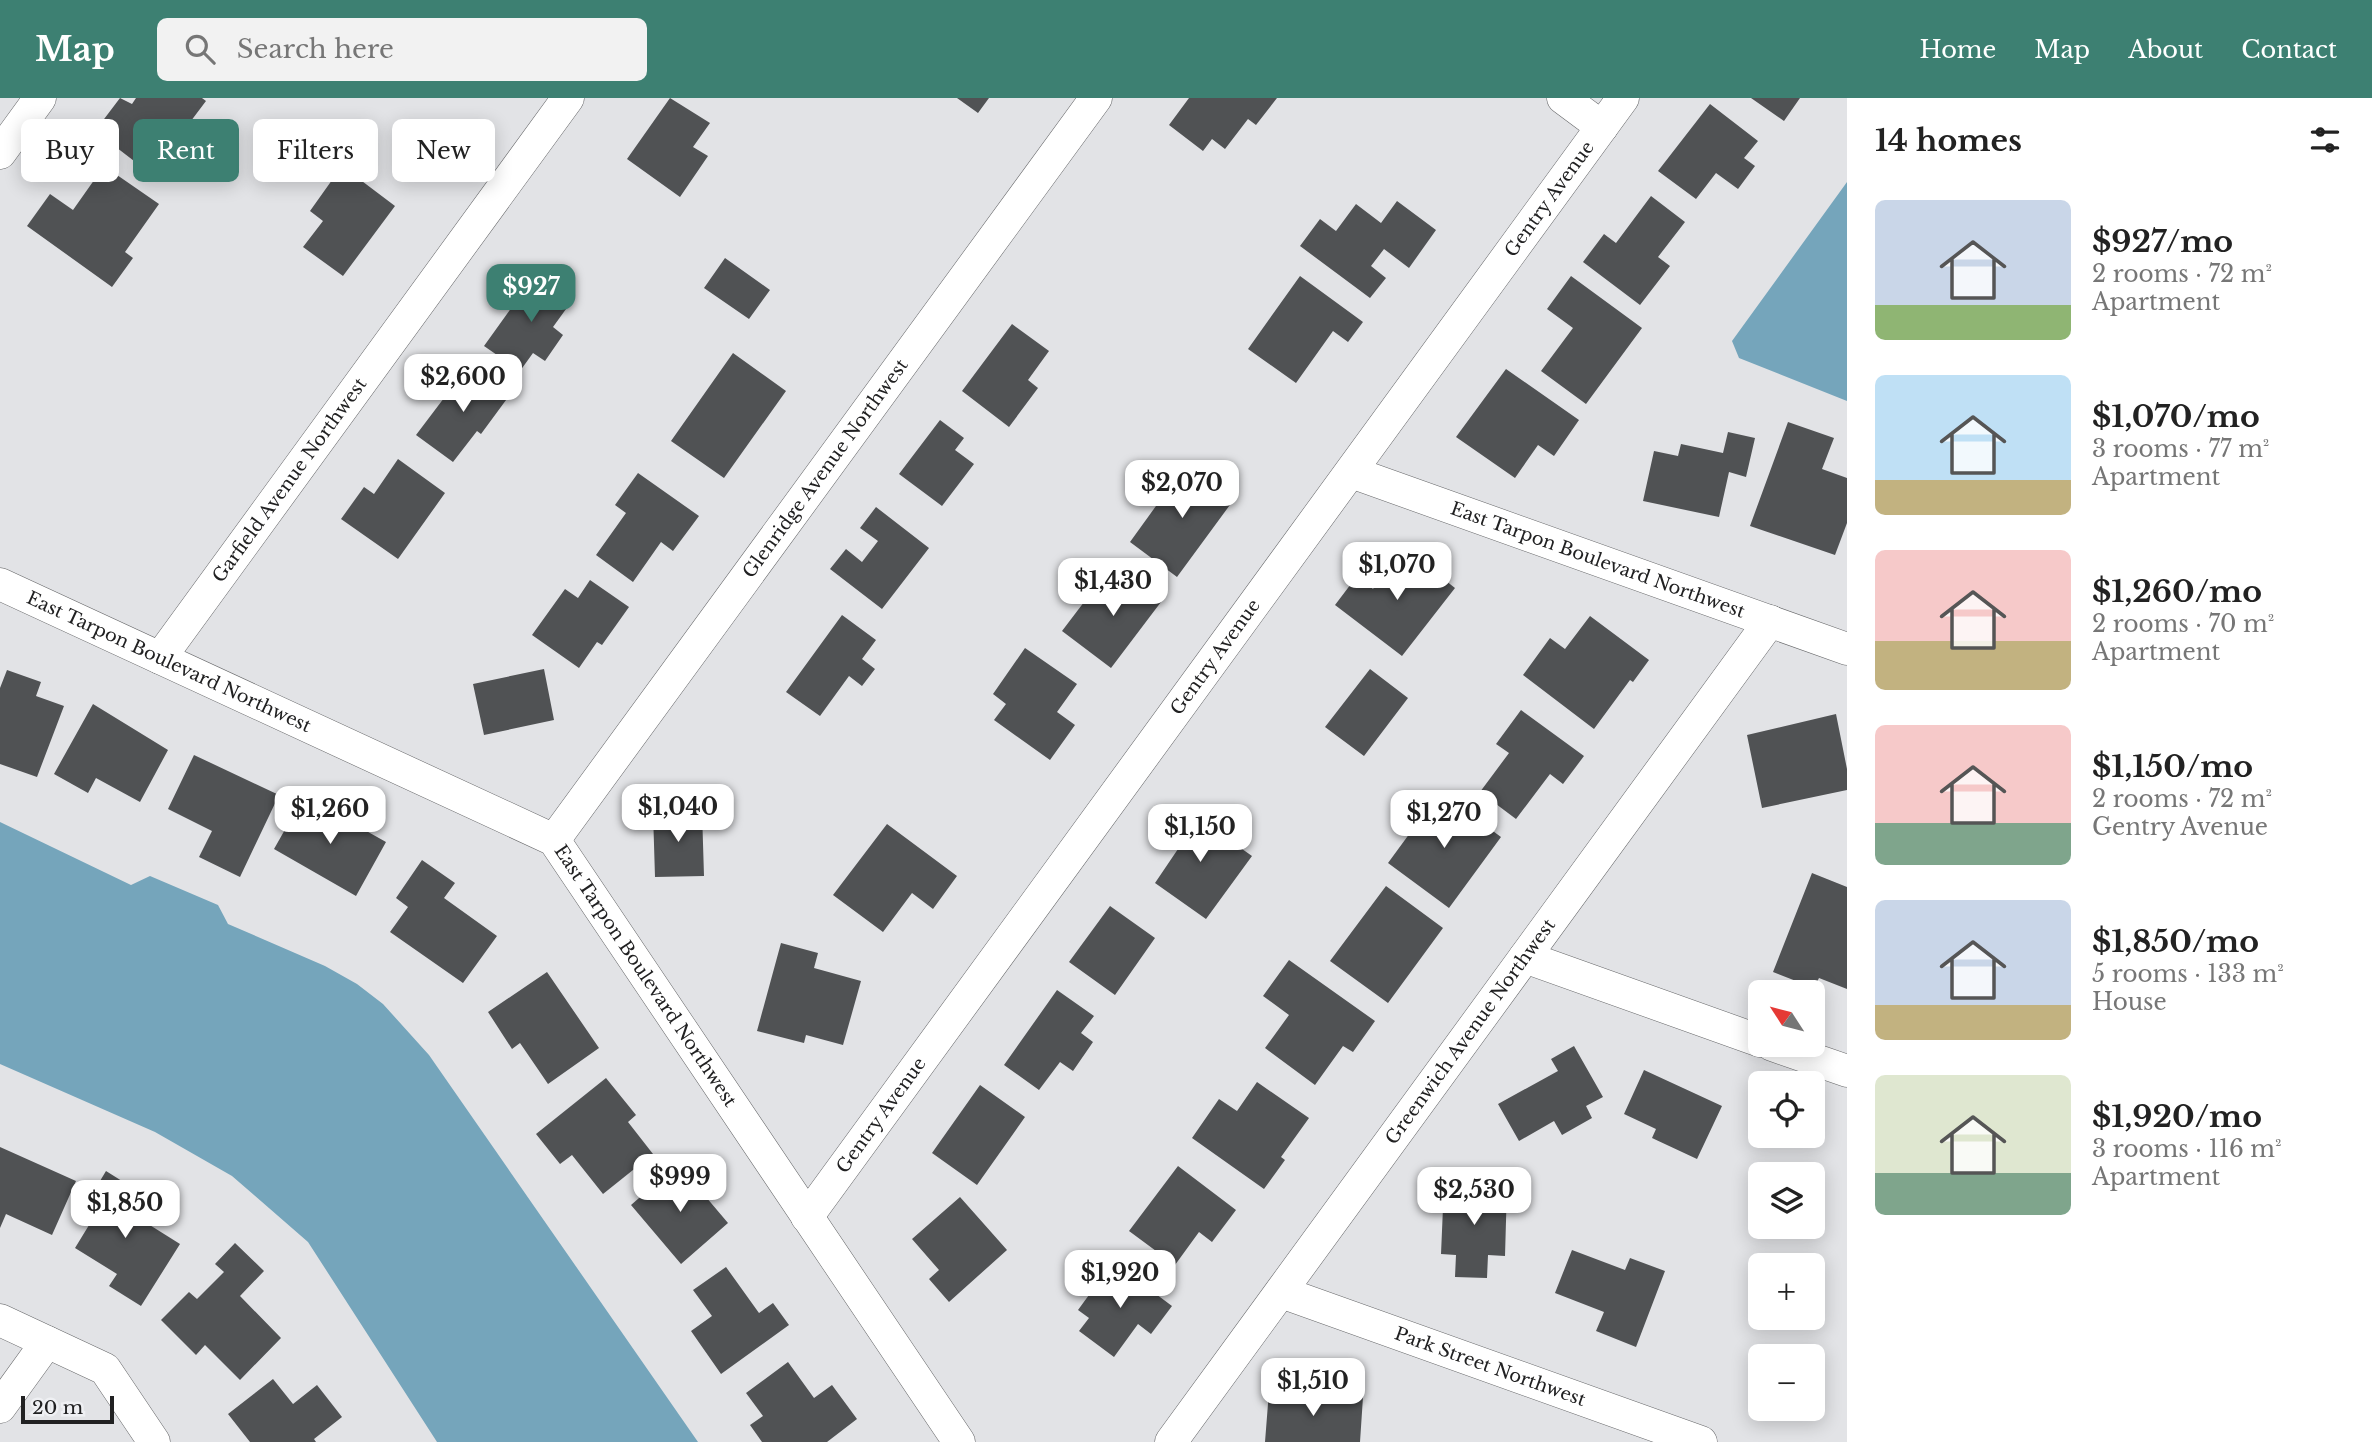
<!DOCTYPE html>
<html lang="en">
<head>
<meta charset="utf-8">
<style>
	body { margin:0; font-family:"Libre Baskerville",serif; background:#f2f2f2; color:#222; height:100vh; display:flex; flex-direction:column; font-size:26px; white-space:nowrap }
	* { box-sizing:border-box; margin:0 }
	p { font-size:23px; color:#767676 }
	.icon { flex:none; width:38px; height:38px; fill:none; stroke:currentColor; stroke-width:2; stroke-linecap:round; stroke-linejoin:round }
	.map { position:relative; flex:1; overflow:hidden }
	.panel { display:flex; flex-direction:column; background:#fff; width:525px }
	.panel>* { flex:none }
	.hud { position:absolute; left:21px; top:21px; width:665px; height:63px; display:flex; gap:14px }
	.needle { width:46px; rotate:306deg }
	.fabs { position:absolute; left:1748px; top:882px; display:grid; gap:14px }
	.fabs a { display:grid; place-items:center; width:77px; height:77px; border-radius:10px; background:#fff; box-shadow:0 4px 18px #0003; font-size:35px }
	.scale { position:absolute; left:21px; bottom:18px; width:93px; box-sizing:border-box; padding-left:7px; border:4px solid #212122; border-top:0; font-size:19px; line-height:24px; white-space:nowrap; color:#212122; -webkit-text-stroke:5px #eff0f3; paint-order:stroke }
	.price { position:absolute; translate:-50% -60px; padding:0 16px; border-radius:14px; background:#fff; color:#222; font-size:23px; line-height:46px; filter:drop-shadow(0 2px 4px #0008) }
	.price::after { content:''; position:absolute; left:50%; top:42px; width:21px; height:16px; margin-left:-10px; background:inherit; clip-path:polygon(0 0,100% 0,50% 100%) }
	.price.current { background:#3d8072; color:#fff }
	ul { padding:0; list-style:none }
	li { display:flex; align-items:center; gap:21px; height:175px; padding:0 28px }
	li span { display:grid; place-items:center; flex:none; width:196px; height:140px; border-radius:10px; color:#555 }
	li>.icon { margin-inline-start:auto }
	span .icon { width:84px; height:84px; fill:#fffc; stroke-width:1 }
	li b { font-size:30px }
	h2 { display:flex; justify-content:space-between; align-items:center; height:84px; padding:0 28px; font-size:30px }
	.chip { padding:0 24px; border-radius:10px; background:#fff; box-shadow:0 4px 18px #0003; font-size:24px; line-height:63px }
	.chip.current { background:#3d8072; color:#fff }
	header { display:flex; align-items:center; gap:42px; box-sizing:border-box; height:98px; padding:0 35px; background:#3d8072; color:#fff }
	header strong { font-size:33px }
	nav { display:flex; gap:38px; margin-inline-start:auto; font-size:24px }
	.search { width:490px; height:63px; background:#f2f2f2; display:flex; align-items:center; gap:18px; box-sizing:border-box; padding:0 24px; border-radius:10px; color:#767676; font-size:26px }
	main { display:flex; flex:1; min-height:0 }
	.map>svg:first-child { display:block }
	.water { fill:#75a5bb }
	.building { fill:#505254 }
	.lines { fill:none; stroke-linecap:round; stroke-linejoin:round }
	.minor-casing { stroke:#67686a; stroke-width:33 }
	.minor { stroke:#fff; stroke-width:32 }
	.labels { text-anchor:middle; dominant-baseline:central; stroke-width:7; stroke-linejoin:round; paint-order:stroke }
	.street-label { font-size:18px; fill:#212122; stroke:#eff0f3 }
</style>
</head>
<body>
<header>
<strong>Map</strong>
<div class="search"><svg class="icon" aria-label="search" viewBox="0 0 24 24"><circle cx="10" cy="10" r="6"/><path d="M15 15l6 6"/></svg>Search here</div>
<nav><a>Home</a><a>Map</a><a>About</a><a>Contact</a></nav>
</header>
<main>
<div class="map">
<svg width="1847" height="1344" viewBox="0 0 1847 1344">
	<rect width="100%" height="100%" fill="#e2e3e6"/>
	<!-- water -->
	<path class="water" d="M1847,84V303L1739,260L1732,243Z
		M0,724L131,787L150,778L218,807L228,826L325,868L357,886L383,906L429,957L698,1344H437L308,1144L232,1078L155,1034L0,966Z"/>
	<!-- building -->
	<path class="building" d="M120,0L132,6L136,0H202L206,3L151,76L95,33Z
		M670,0L710,25L693,49L708,58L680,99L627,61Z
		M957,0H989L978,15Z
		M1189,0H1277L1256,27L1248,21L1225,51L1212,41L1203,53L1169,27Z
		M1751,0H1800L1784,23Z
		M1710,6L1758,43L1744,60L1755,68L1738,91L1716,75L1696,101L1658,73Z
		M104,68L159,106L125,154L133,160L112,189L27,128L50,96L73,112Z
		M342,68L395,108L343,178L303,149L323,123L310,113Z
		M1651,98L1685,124L1658,159L1670,168L1640,207L1583,164L1604,136L1616,145Z
		M1397,103L1436,132L1409,170L1384,151L1371,168L1386,180L1370,200L1300,148L1320,121L1336,133L1356,106L1381,125Z
		M725,160L770,192L749,221L704,190Z
		M537,174L574,200L553,229L563,237L545,263L533,255L520,273L484,248Z
		M1300,178L1363,224L1348,244L1333,233L1296,285L1248,251Z
		M1571,178L1642,230L1586,306L1541,273L1573,230L1547,211Z
		M1012,226L1049,253L1028,282L1038,290L1009,329L962,293Z
		M733,255L786,293L724,380L671,343Z
		M469,267L509,298L481,336L477,333L453,364L416,337Z
		M1506,271L1579,322L1554,358L1538,347L1515,380L1456,339Z
		M940,322L964,340L955,352L974,366L942,408L899,376Z
		M1788,324L1834,340L1822,371L1847,380V425L1835,457L1750,428Z
		M1728,334L1755,340L1746,379L1729,374L1719,419L1643,403L1654,353L1678,358L1681,346L1723,355Z
		M398,361L445,395L398,461L341,421L364,389L374,396Z
		M1187,365L1235,400L1177,479L1130,444Z
		M638,375L699,418L673,453L661,444L633,484L596,457L626,415L615,407Z
		M876,409L929,450L882,511L830,471L846,451L862,464L878,443L860,430Z
		M1404,450L1455,490L1402,558L1335,507L1357,478L1373,491Z
		M1129,473L1164,500L1111,570L1062,533L1097,487L1110,498Z
		M590,482L629,509L602,547L597,544L579,570L532,537L565,491L578,500Z
		M842,517L876,542L862,561L875,571L862,588L849,578L820,618L786,594Z
		M1590,518L1649,562L1633,584L1630,582L1594,631L1523,577L1550,540L1565,551Z
		M1025,550L1077,586L1057,614L1075,627L1050,662L994,622L1006,606L993,596Z
		M544,571L554,622L484,637L473,586Z
		M1370,571L1408,600L1364,658L1325,629Z
		M7,572L41,584L36,598L64,608L37,679L0,666V590Z
		M93,606L168,652L140,704L96,680L88,695L54,676Z
		M1521,612L1584,658L1563,686L1550,676L1516,721L1480,694L1509,655L1496,646Z
		M1836,616L1847,671V692L1762,710L1747,637Z
		M194,657L279,697L240,779L199,759L212,733L168,711Z
		M1440,694L1501,739L1449,810L1388,765Z
		M304,698L386,744L356,798L274,751Z
		M1184,710L1252,758L1206,821L1155,785L1178,751L1162,740Z
		M702,713L704,778L655,779L653,714Z
		M887,726L957,778L933,811L912,795L883,834L833,797Z
		M422,762L455,785L444,800L497,838L463,885L390,834L408,809L396,800Z
		M1812,775L1847,789V891L1819,880L1814,890L1773,874Z
		M1386,788L1443,830L1388,905L1330,863Z
		M1110,808L1155,840L1115,897L1069,864Z
		M781,845L818,855L814,870L861,883L843,947L806,937L804,945L757,933Z
		M1289,862L1375,923L1353,954L1343,948L1315,987L1265,950L1289,917L1263,898Z
		M547,874L599,950L548,986L520,945L512,951L488,914Z
		M1057,892L1094,918L1081,935L1093,944L1073,973L1060,964L1039,992L1004,967Z
		M1574,948L1603,999L1586,1008L1592,1020L1562,1037L1554,1023L1519,1043L1498,1006L1558,973L1551,961Z
		M1644,972L1722,1008L1697,1061L1652,1040L1656,1031L1624,1016Z
		M606,980L636,1017L628,1024L653,1056L603,1096L572,1057L560,1066L536,1036Z
		M1257,984L1309,1020L1281,1059L1285,1062L1264,1091L1192,1040L1219,1001L1237,1013Z
		M980,987L1025,1019L977,1087L932,1055Z
		M0,1049L76,1083L52,1137L6,1116L0,1130Z
		M678,1066L728,1125L681,1166L631,1107Z
		M1178,1068L1236,1112L1212,1144L1199,1134L1175,1167L1129,1133Z
		M106,1073L141,1095L129,1114L180,1146L141,1208L109,1188L117,1176L75,1150L97,1114L85,1108Z
		M1444,1086L1507,1088L1505,1158L1488,1157L1487,1180L1455,1179L1456,1157L1441,1156Z
		M960,1099L1007,1152L949,1204L929,1181L939,1172L912,1141Z
		M235,1145L264,1173L240,1198L281,1240L240,1282L205,1247L196,1257L161,1222L189,1194L197,1201L224,1174L215,1166Z
		M1572,1152L1625,1172L1630,1160L1665,1173L1636,1249L1596,1233L1604,1214L1555,1195Z
		M1113,1164L1172,1208L1151,1236L1138,1226L1114,1259L1079,1233L1089,1220L1078,1212Z
		M726,1169L759,1215L773,1205L789,1227L721,1276L691,1233L712,1218L693,1192Z
		M788,1264L814,1300L832,1287L857,1321L827,1344H762L750,1327L763,1318L746,1295Z
		M273,1281L293,1306L317,1287L342,1319L314,1341L316,1344H250L228,1316Z
		M1269,1293L1363,1299L1360,1344H1265Z"/>
	<g class="lines">
		<defs>
			<g id="minor">
				<path d="M1563,0L1602,29"/>
				<path d="M0,55L40,0"/>
				<path id="s1" d="M1351,374L1847,551"/>
				<path id="s2" d="M0,486L554,742L959,1344"/>
				<path id="s3" d="M160,560L568,0"/>
				<path id="s4" d="M554,742L1096,0"/>
				<path d="M1525,859L1760,943"/>
				<path d="M1772,947L1847,973"/>
				<path id="s5" d="M807,1119L1623,0"/>
				<path id="s6" d="M1281,1194L1701,1344"/>
				<path d="M0,1222L105,1271L154,1344"/>
				<path d="M0,1309L47,1244"/>
				<path id="s7" d="M1171,1344L1770,523"/>
			</g>
		</defs>
		<!-- minor casing -->
		<use href="#minor" class="minor-casing"/>
		<!-- minor -->
		<use href="#minor" class="minor"/>
	</g>
	<g class="labels">
		<!-- street labels -->
		<g class="street-label">
			<text stroke="none"><textPath href="#s5" startOffset="1260">Gentry Avenue</textPath></text>
			<text stroke="none"><textPath href="#s4" startOffset="460">Glenridge Avenue Northwest</textPath></text>
			<text stroke="none"><textPath href="#s3" startOffset="220">Garfield Avenue Northwest</textPath></text>
			<text stroke="none"><textPath href="#s1" startOffset="262">East Tarpon Boulevard Northwest</textPath></text>
			<text stroke="none"><textPath href="#s5" startOffset="693">Gentry Avenue</textPath></text>
			<text stroke="none"><textPath href="#s2" startOffset="186">East Tarpon Boulevard Northwest</textPath></text>
			<text stroke="none"><textPath href="#s2" startOffset="774">East Tarpon Boulevard Northwest</textPath></text>
			<text stroke="none"><textPath href="#s7" startOffset="508">Greenwich Avenue Northwest</textPath></text>
			<text stroke="none"><textPath href="#s5" startOffset="126">Gentry Avenue</textPath></text>
			<text stroke="none"><textPath href="#s6" startOffset="222">Park Street Northwest</textPath></text>
		</g>
	</g>
</svg>
<div class="fabs">
<a><svg class="needle" viewBox="-14 -14 28 28"><path d="M0-13l5 13h-10z" fill="#e53935"/><path d="M0 13l5-13h-10z" fill="#767676"/></svg></a>
<a><svg class="icon" aria-label="locate" viewBox="0 0 24 24"><circle cx="12" cy="12" r="6"/><path d="M12 2v4M12 18v4M2 12h4M18 12h4"/></svg></a>
<a><svg class="icon" aria-label="layers" viewBox="0 0 24 24"><path d="M12 4l9 5-9 5-9-5zM3 14l9 5 9-5"/></svg></a>
<a>+</a>
<a>−</a>
</div>
<div class="scale">20 m</div>
<b class="price current" style="left:531px;top:226px">$927</b>
<b class="price" style="left:463px;top:316px">$2,600</b>
<b class="price" style="left:1182px;top:422px">$2,070</b>
<b class="price" style="left:1397px;top:504px">$1,070</b>
<b class="price" style="left:1113px;top:520px">$1,430</b>
<b class="price" style="left:678px;top:746px">$1,040</b>
<b class="price" style="left:330px;top:748px">$1,260</b>
<b class="price" style="left:1444px;top:752px">$1,270</b>
<b class="price" style="left:1200px;top:766px">$1,150</b>
<b class="price" style="left:680px;top:1116px">$999</b>
<b class="price" style="left:1474px;top:1129px">$2,530</b>
<b class="price" style="left:125px;top:1142px">$1,850</b>
<b class="price" style="left:1120px;top:1212px">$1,920</b>
<b class="price" style="left:1313px;top:1320px">$1,510</b>
<div class="hud">
<a class="chip">Buy</a>
<a class="chip current">Rent</a>
<a class="chip">Filters</a>
<a class="chip">New</a>
</div>
</div>
<section class="panel">
<h2>14 homes<svg class="icon" aria-label="filters" viewBox="0 0 24 24"><path d="M4 7h16M4 17h16"/><circle cx="9" cy="7" r="2"/><circle cx="15" cy="17" r="2"/></svg></h2>
<ul>
<li><span style="background:linear-gradient(#c9d6e8 75%,#8fb573 0)"><svg class="icon" aria-label="home" viewBox="0 0 24 24"><path d="M3 11l9-7 9 7M6 9v11h12V9"/></svg></span><div><b>$927/mo</b><p>2 rooms · 72 m²</p><p>Apartment</p></div></li>
<li><span style="background:linear-gradient(#bfe0f5 75%,#c2b280 0)"><svg class="icon" aria-label="home" viewBox="0 0 24 24"><path d="M3 11l9-7 9 7M6 9v11h12V9"/></svg></span><div><b>$1,070/mo</b><p>3 rooms · 77 m²</p><p>Apartment</p></div></li>
<li><span style="background:linear-gradient(#f6c9c9 65%,#c2b280 0)"><svg class="icon" aria-label="home" viewBox="0 0 24 24"><path d="M3 11l9-7 9 7M6 9v11h12V9"/></svg></span><div><b>$1,260/mo</b><p>2 rooms · 70 m²</p><p>Apartment</p></div></li>
<li><span style="background:linear-gradient(#f6c9c9 70%,#7fa58c 0)"><svg class="icon" aria-label="home" viewBox="0 0 24 24"><path d="M3 11l9-7 9 7M6 9v11h12V9"/></svg></span><div><b>$1,150/mo</b><p>2 rooms · 72 m²</p><p>Gentry Avenue</p></div></li>
<li><span style="background:linear-gradient(#c9d6e8 75%,#c2b280 0)"><svg class="icon" aria-label="home" viewBox="0 0 24 24"><path d="M3 11l9-7 9 7M6 9v11h12V9"/></svg></span><div><b>$1,850/mo</b><p>5 rooms · 133 m²</p><p>House</p></div></li>
<li><span style="background:linear-gradient(#dfe7d0 70%,#7fa58c 0)"><svg class="icon" aria-label="home" viewBox="0 0 24 24"><path d="M3 11l9-7 9 7M6 9v11h12V9"/></svg></span><div><b>$1,920/mo</b><p>3 rooms · 116 m²</p><p>Apartment</p></div></li>
</ul>
</section>
</main>
</body>
</html>
